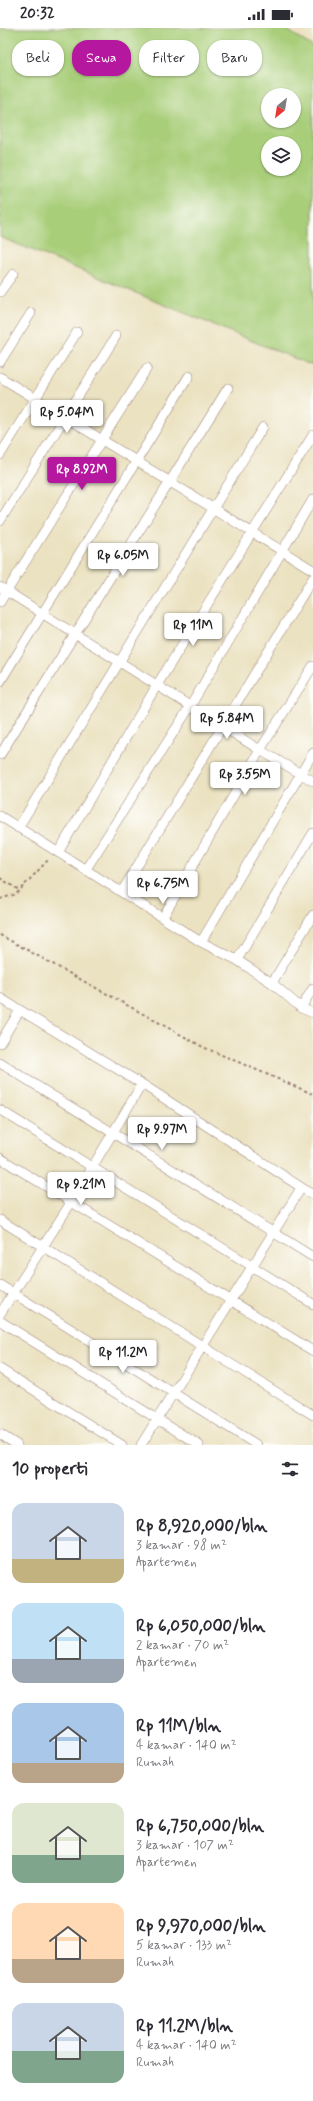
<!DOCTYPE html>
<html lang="id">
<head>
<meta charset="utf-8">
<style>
	body { margin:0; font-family:Mynerve,sans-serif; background:#f2f2f3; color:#2b2b33; height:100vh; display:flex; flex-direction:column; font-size:15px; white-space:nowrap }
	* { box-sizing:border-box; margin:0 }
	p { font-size:13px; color:#7c7c81 }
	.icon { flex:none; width:22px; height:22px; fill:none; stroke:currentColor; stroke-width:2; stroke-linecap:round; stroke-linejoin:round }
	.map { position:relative; height:1417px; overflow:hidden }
	.sheet { display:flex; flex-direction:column; background:#fff; flex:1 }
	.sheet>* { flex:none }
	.banner { position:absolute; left:12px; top:12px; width:289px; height:36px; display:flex; gap:8px }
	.needle { width:26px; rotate:210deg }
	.buttons { position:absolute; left:261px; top:60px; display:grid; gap:8px }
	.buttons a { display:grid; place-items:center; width:40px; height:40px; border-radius:50%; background:#fff; box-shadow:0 1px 3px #0004; font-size:20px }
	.price { position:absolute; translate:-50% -34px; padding:0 9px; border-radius:4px; background:#fff; color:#222; font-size:13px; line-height:26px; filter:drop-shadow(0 1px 2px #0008) }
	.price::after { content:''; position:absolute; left:50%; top:24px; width:12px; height:9px; margin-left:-6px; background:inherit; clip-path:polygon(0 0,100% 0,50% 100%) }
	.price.current { background:#b5179e; color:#fff }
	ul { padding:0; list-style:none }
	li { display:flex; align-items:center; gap:12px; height:100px; padding:0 12px }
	li span { display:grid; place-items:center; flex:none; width:112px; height:80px; border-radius:12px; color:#555 }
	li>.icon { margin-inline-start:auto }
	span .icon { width:48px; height:48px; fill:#fffc; stroke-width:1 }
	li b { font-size:17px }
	h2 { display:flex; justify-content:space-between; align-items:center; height:48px; padding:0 12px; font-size:17px }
	.pill { padding:0 14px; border-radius:16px; background:#fff; box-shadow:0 1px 3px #0004; font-size:14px; line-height:36px }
	.pill.current { background:#b5179e; color:#fff }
	.status { display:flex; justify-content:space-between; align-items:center; height:28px; padding:0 20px; background:#fff; direction:ltr }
	.status svg { height:11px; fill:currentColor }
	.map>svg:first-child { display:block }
	.green { fill:#a8ce79; stroke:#797652; fill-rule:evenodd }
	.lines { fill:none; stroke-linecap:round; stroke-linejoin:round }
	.minor-casing { stroke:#9a8076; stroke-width:10 }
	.path { stroke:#9a8076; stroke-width:2; stroke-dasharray:3 3; stroke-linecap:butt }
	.minor { stroke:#fff; stroke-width:9 }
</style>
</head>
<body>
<div class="status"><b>20:32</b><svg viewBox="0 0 49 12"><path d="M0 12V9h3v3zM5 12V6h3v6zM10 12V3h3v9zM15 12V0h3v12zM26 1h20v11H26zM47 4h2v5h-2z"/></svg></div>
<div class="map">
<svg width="313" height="1417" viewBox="0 0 313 1417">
	<rect width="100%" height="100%" fill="#fdfcf7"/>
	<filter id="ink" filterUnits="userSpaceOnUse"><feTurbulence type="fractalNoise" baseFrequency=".025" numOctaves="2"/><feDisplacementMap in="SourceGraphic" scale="8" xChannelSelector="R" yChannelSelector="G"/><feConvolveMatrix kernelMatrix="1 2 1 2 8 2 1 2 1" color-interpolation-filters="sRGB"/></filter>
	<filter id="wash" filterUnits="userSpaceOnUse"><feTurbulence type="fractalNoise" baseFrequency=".012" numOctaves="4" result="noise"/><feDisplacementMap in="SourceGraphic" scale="16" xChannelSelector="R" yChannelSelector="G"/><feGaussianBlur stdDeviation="0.9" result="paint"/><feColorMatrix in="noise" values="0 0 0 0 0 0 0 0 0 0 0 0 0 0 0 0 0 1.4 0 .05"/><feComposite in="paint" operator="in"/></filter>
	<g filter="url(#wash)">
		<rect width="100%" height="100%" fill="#ebe2c1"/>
		<!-- green -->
		<path class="green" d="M0,0H284L313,19V338L0,209ZM268,67H294V93H268ZM268,115H294V141H268Z"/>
	</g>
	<g filter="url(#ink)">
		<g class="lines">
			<defs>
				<path id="minor" d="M0,264L13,246
					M0,334L31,285
					M0,349L313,542
					M0,427L77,304
					M0,493L116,308
					M0,559L260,722L313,753
					M0,574L147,340
					M0,654L189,348
					M0,727L228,360
					M0,788L201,914L237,932L272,955L301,980L313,985
					M18,800L263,399
					M59,823L157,657L313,407
					M86,841L191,677L313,471
					M122,863L313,550
					M163,889L260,722L313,638
					M201,914L313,725
					M237,932L313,805
					M272,955L313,887
					M0,970L142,1056L313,1167
					M301,980L313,960
					M0,1015L20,982
					M0,1035L313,1229
					M0,1082L313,1276
					M0,1130L313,1323
					M0,1192L313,1387
					M0,1257L257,1417
					M0,1286L72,1173L142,1056
					M0,1293L199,1417
					M0,1341L122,1417
					M0,1406L17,1417
					M141,1417L301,1160"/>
			</defs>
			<!-- minor casing -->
			<use href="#minor" class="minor-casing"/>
			<!-- path -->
			<path class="path" d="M0,850L19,862
				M0,871L16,866L49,831
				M0,907L203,1019L313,1066"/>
			<!-- minor -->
			<use href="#minor" class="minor"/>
		</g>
	</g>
</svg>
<div class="buttons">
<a><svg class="needle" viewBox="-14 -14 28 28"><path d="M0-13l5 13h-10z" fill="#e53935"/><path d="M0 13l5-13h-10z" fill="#7c7c81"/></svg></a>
<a><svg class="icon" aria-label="layers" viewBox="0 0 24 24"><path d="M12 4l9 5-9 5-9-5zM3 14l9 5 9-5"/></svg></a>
</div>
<b class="price" style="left:67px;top:406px">Rp 5.04M</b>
<b class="price current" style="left:82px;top:463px">Rp 8.92M</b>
<b class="price" style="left:123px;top:549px">Rp 6.05M</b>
<b class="price" style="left:193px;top:619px">Rp 11M</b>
<b class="price" style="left:227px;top:712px">Rp 5.84M</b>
<b class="price" style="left:245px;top:768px">Rp 3.55M</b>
<b class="price" style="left:163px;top:877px">Rp 6.75M</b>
<b class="price" style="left:162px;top:1123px">Rp 9.97M</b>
<b class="price" style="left:81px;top:1178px">Rp 9.21M</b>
<b class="price" style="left:123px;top:1346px">Rp 11.2M</b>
<div class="banner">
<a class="pill">Beli</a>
<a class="pill current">Sewa</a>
<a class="pill">Filter</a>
<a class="pill">Baru</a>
</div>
</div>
<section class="sheet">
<h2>10 properti<svg class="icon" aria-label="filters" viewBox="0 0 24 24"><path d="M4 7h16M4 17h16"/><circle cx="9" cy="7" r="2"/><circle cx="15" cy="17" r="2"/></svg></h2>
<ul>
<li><span style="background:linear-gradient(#c9d6e8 70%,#c2b280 0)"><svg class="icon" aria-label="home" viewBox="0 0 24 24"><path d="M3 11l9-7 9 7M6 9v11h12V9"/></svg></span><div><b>Rp 8,920,000/bln</b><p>3 kamar · 98 m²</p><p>Apartemen</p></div></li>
<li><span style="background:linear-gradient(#bfe0f5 70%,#9aa5b1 0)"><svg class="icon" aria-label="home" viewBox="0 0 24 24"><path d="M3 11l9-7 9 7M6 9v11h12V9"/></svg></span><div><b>Rp 6,050,000/bln</b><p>2 kamar · 70 m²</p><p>Apartemen</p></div></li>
<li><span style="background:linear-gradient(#a9c7e8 75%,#b9a48a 0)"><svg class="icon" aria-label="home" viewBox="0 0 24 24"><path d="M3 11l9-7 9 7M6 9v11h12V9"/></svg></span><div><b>Rp 11M/bln</b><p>4 kamar · 140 m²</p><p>Rumah</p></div></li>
<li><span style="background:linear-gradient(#dfe7d0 65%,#7fa58c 0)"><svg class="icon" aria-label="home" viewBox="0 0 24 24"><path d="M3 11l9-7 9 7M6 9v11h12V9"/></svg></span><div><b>Rp 6,750,000/bln</b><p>3 kamar · 107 m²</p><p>Apartemen</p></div></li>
<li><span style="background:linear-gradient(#ffd9b3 70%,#b9a48a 0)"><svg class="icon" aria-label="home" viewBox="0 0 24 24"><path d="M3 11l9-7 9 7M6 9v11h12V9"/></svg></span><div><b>Rp 9,970,000/bln</b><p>5 kamar · 133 m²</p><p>Rumah</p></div></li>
<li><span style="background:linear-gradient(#c9d6e8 60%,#7fa58c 0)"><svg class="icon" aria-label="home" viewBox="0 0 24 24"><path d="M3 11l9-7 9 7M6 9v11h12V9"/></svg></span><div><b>Rp 11.2M/bln</b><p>4 kamar · 140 m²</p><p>Rumah</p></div></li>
</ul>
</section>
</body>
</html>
